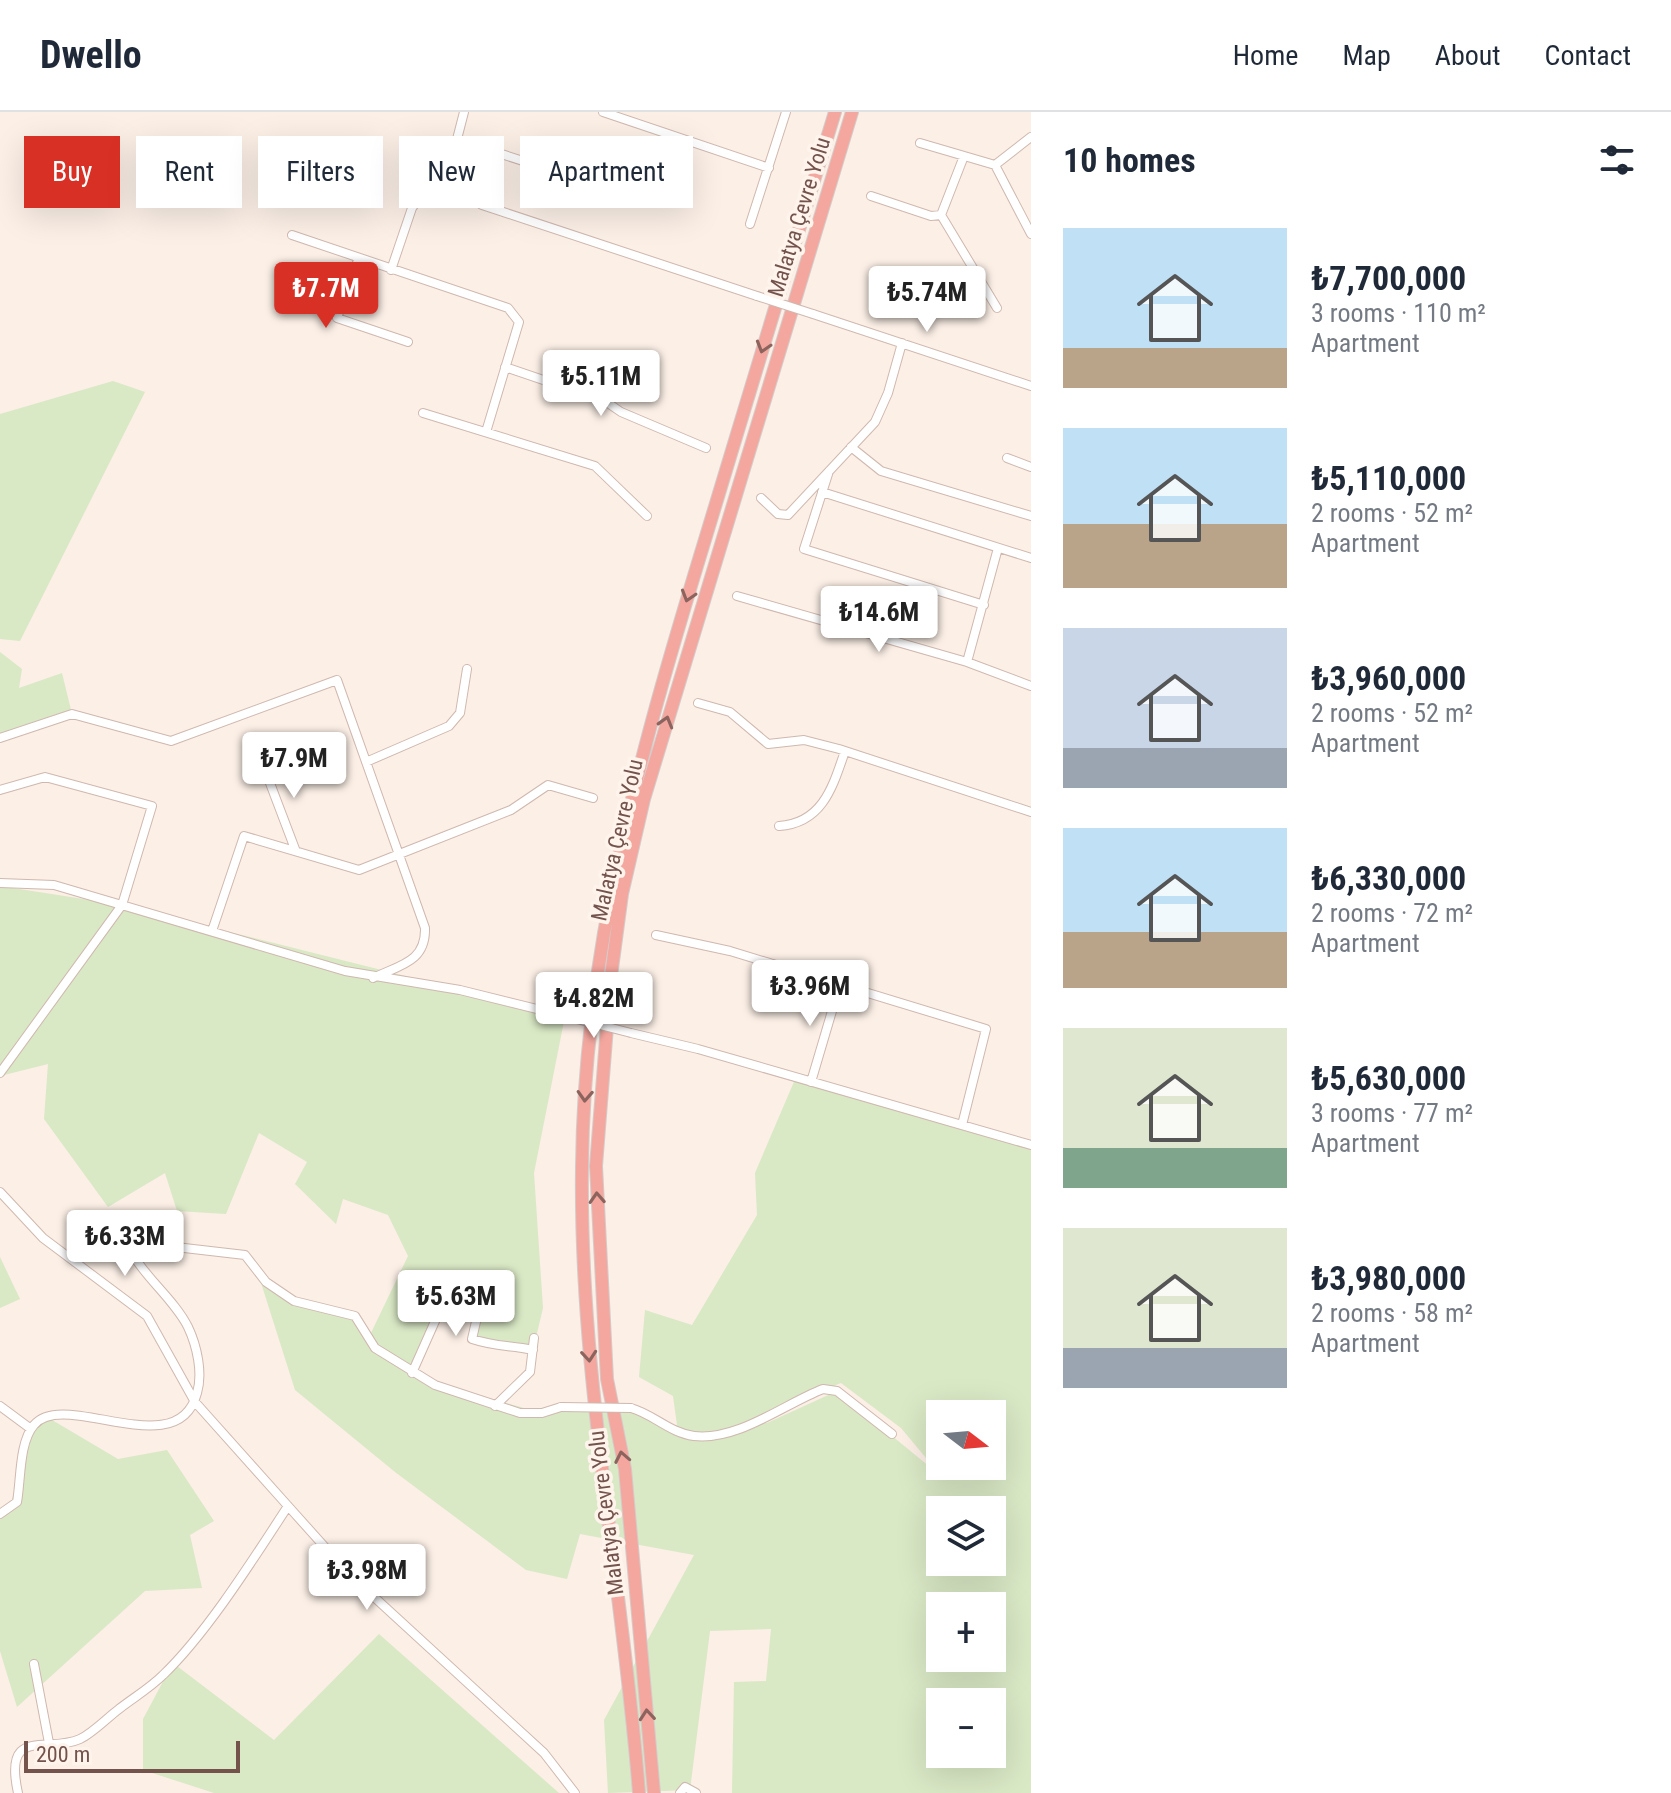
<!DOCTYPE html>
<html lang="en">
<head>
<meta charset="utf-8">
<style>
	body { margin:0; font-family:"Roboto Condensed",sans-serif; background:#f6f6f7; color:#1f2937; height:100vh; display:flex; flex-direction:column; font-size:30px; white-space:nowrap }
	* { box-sizing:border-box; margin:0 }
	p { font-size:26px; color:#747a83 }
	.icon { flex:none; width:44px; height:44px; fill:none; stroke:currentColor; stroke-width:2; stroke-linecap:round; stroke-linejoin:round }
	.map { position:relative; flex:1; overflow:hidden }
	.sheet { display:flex; flex-direction:column; background:#fff; width:640px }
	.sheet>* { flex:none }
	.hud { position:absolute; left:24px; top:24px; width:760px; height:72px; display:flex; gap:16px }
	.needle { width:52px; rotate:106deg }
	.tools { position:absolute; left:926px; top:1288px; display:grid; gap:16px }
	.tools a { display:grid; place-items:center; width:80px; height:80px; border-radius:0px; background:#fff; box-shadow:0 8px 32px #0002; font-size:40px }
	.scale { position:absolute; left:24px; bottom:20px; width:216px; box-sizing:border-box; padding-left:8px; border:4px solid #73534c; border-top:0; font-size:22px; line-height:28px; white-space:nowrap; color:#73534c; -webkit-text-stroke:6px #fef4ec; paint-order:stroke }
	.price { position:absolute; translate:-50% -68px; padding:0 18px; border-radius:8px; background:#fff; color:#222; font-size:26px; line-height:52px; filter:drop-shadow(0 2px 4px #0008) }
	.price::after { content:''; position:absolute; left:50%; top:48px; width:24px; height:18px; margin-left:-12px; background:inherit; clip-path:polygon(0 0,100% 0,50% 100%) }
	.price.current { background:#d93025; color:#fff }
	ul { padding:0; list-style:none }
	li { display:flex; align-items:center; gap:24px; height:200px; padding:0 32px }
	li span { display:grid; place-items:center; flex:none; width:224px; height:160px; border-radius:0px; color:#555 }
	li>.icon { margin-inline-start:auto }
	span .icon { width:96px; height:96px; fill:#fffc; stroke-width:1 }
	li b { font-size:34px }
	h2 { display:flex; justify-content:space-between; align-items:center; height:96px; padding:0 32px; font-size:34px }
	.chip { padding:0 28px; border-radius:0px; background:#fff; box-shadow:0 8px 32px #0002; font-size:28px; line-height:72px }
	.chip.current { background:#d93025; color:#fff }
	header { display:flex; align-items:center; gap:48px; box-sizing:border-box; height:112px; padding:0 40px; background:#fff; border-bottom:2px solid #e0e1e3 }
	header strong { font-size:38px }
	nav { display:flex; gap:44px; margin-inline-start:auto; font-size:28px }
	main { display:flex; flex:1; min-height:0 }
	.map>svg:first-child { display:block }
	.green { fill:#d9e8c5; fill-rule:evenodd }
	.lines { fill:none; stroke-linecap:round; stroke-linejoin:round }
	.minor-casing { stroke:#cfb8af; stroke-width:10 }
	.highway-casing { stroke:#d5cbc9; stroke-width:14 }
	.minor { stroke:#fff; stroke-width:8 }
	.highway { stroke:#f3a79f; stroke-width:12 }
	.minor-bridge-casing { stroke:#cfb8af; stroke-width:10; stroke-linecap:butt }
	.minor-bridge { stroke:#fff; stroke-width:8 }
	.oneway { stroke:#8d645d }
	.labels { text-anchor:middle; dominant-baseline:central; stroke-width:7; stroke-linejoin:round; paint-order:stroke }
	.street-label { font-size:22px; fill:#73534c; stroke:#fef4ec }
</style>
</head>
<body>
<header>
<strong>Dwello</strong>
<nav><a>Home</a><a>Map</a><a>About</a><a>Contact</a></nav>
</header>
<main>
<div class="map">
<svg width="1031" height="1681" viewBox="0 0 1031 1681">
	<rect width="100%" height="100%" fill="#fbefe6"/>
	<!-- green -->
	<path class="green" d="M113,269L145,280L20,529L0,527V302Z
		M0,540L22,557L19,576L62,561L72,602L0,623Z
		M0,774L122,793L565,904L534,1061L543,1196L533,1238L472,1227L477,1201L445,1189L414,1258L428,1269L542,1301L631,1296L663,1313H677L673,1284L639,1265L645,1198L692,1213L757,1103L755,1061L796,965L1031,1033V1681H732L734,1570L766,1569L771,1517L710,1519L690,1678L608,1681L604,1608L694,1443L580,1422L567,1467L526,1458L395,1360L295,1278L256,1155L266,1170L294,1189L355,1204L370,1223L408,1144L388,1103L343,1087L336,1112L295,1072L307,1050L259,1021L226,1102L177,1099L165,1061L108,1095L44,1007L48,952L0,964ZM841,1271L901,1316L941,1364L837,1279L767,1311L741,1312ZM940,1302H992V1354H940ZM940,1398H992V1450H940ZM940,1494H992V1546H940ZM940,1590H992V1642H940Z
		M0,1145L20,1187L0,1196Z
		M47,1305L118,1347L167,1338L214,1409L190,1423L202,1476L145,1479L17,1595L0,1539V1399H9L31,1317Z
		M379,1522L559,1681H214L143,1658V1607L173,1551L274,1628Z"/>
	<g class="lines">
		<defs>
			<path id="minor" d="M603,0L769,56
				M458,28L582,68
				M920,31L995,53L1031,25
				M995,53L1031,122
				M434,64L482,93L757,184
				M871,84L931,104L941,103L964,44
				M941,103L997,196
				M750,112L786,0
				M292,123L508,196L519,210L486,320
				M358,148L337,206L408,230
				M391,158L412,96L455,35L464,0
				M813,202L1031,274
				M505,255L605,289L621,300L706,336
				M423,301L595,354L647,404
				M851,335L881,359L1031,404
				M1007,346L1031,355
				M829,359L804,437L984,493
				M822,380L1031,446
				M761,386L778,402L788,403L875,310L888,281L902,231
				M737,484L967,550L1031,574
				M967,550L998,436
				M698,591L730,600L768,632L804,628L839,637L1031,700
				M0,626L72,602L171,629L337,568L425,816C426,850 400,853 373,866
				M262,650L295,737
				M366,650L449,614L460,601L467,557
				M0,678L45,665L152,694L122,793L0,961
				M779,714C823,711 833,674 845,639
				M0,771L54,773L345,859L460,878L565,904
				M212,819L244,724L359,758L511,698L548,673L593,686
				M656,823L730,839L986,917L962,1013
				M631,921L698,937L1031,1033
				M811,970L840,872
				M0,1080L43,1126L147,1204L195,1290L288,1394L349,1462L544,1641L575,1681
				M412,1261L444,1189L478,1201L472,1227C496,1235 510,1233 533,1238
				M0,1294L31,1317
				M495,1294L530,1260L534,1226
				M631,1296C653,1302 670,1321 694,1324C738,1329 784,1292 823,1277L837,1279L892,1322
				M0,1402L17,1390C21,1368 19,1330 34,1313C64,1276 178,1354 197,1281C203,1261 197,1234 188,1215C175,1189 148,1168 133,1143L134,1136L141,1131L245,1143L266,1170L294,1189L355,1204L375,1236L435,1273L520,1301H542L561,1295
				M34,1552L49,1631
				M18,1681C3,1613 47,1642 80,1627C93,1621 107,1606 119,1597C133,1586 150,1576 163,1563C207,1521 254,1446 288,1394
				M680,1681L685,1675L696,1681"/>
			<path id="highway" d="M639,1681C623,1472 579,1265 582,1054C584,833 643,631 707,421C749,281 792,140 835,0
				M654,1681L625,1357L607,1267L596,1054L611,864L622,782L644,687L852,0"/>
		</defs>
		<!-- minor casing -->
		<use href="#minor" class="minor-casing"/>
		<!-- highway casing -->
		<use href="#highway" class="highway-casing"/>
		<!-- minor -->
		<use href="#minor" class="minor"/>
		<!-- highway -->
		<use href="#highway" class="highway"/>
		<defs>
			<path id="minor-bridge" d="M757,184L813,202
				M565,904L631,921
				M561,1295L631,1296"/>
		</defs>
		<!-- minor-bridge casing -->
		<use href="#minor-bridge" class="minor-bridge-casing"/>
		<!-- minor-bridge -->
		<use href="#minor-bridge" class="minor-bridge"/>
	</g>
	<!-- one-way arrows -->
	<defs><path id="oneway-chevron" d="M-2-3.5L2.5 0L-2 3.5" fill="none" stroke-width="1.6" stroke-linecap="round" stroke-linejoin="round" transform="scale(2)"/></defs>
	<g class="oneway">
		<use href="#oneway-chevron" transform="translate(763 235) rotate(107)"/>
		<use href="#oneway-chevron" transform="translate(688 484) rotate(107)"/>
		<use href="#oneway-chevron" transform="translate(666 610) rotate(-74)"/>
		<use href="#oneway-chevron" transform="translate(585 984) rotate(93)"/>
		<use href="#oneway-chevron" transform="translate(597 1086) rotate(-93)"/>
		<use href="#oneway-chevron" transform="translate(589 1244) rotate(85)"/>
		<use href="#oneway-chevron" transform="translate(622 1345) rotate(-101)"/>
		<use href="#oneway-chevron" transform="translate(647 1603) rotate(-95)"/>
	</g>
	<g class="labels">
		<!-- street labels -->
		<g class="street-label">
			<text transform="translate(799 105) rotate(-73)">Malatya Çevre Yolu</text>
			<text transform="translate(617 728) rotate(-77)">Malatya Çevre Yolu</text>
			<text transform="translate(606 1401) rotate(-97)">Malatya Çevre Yolu</text>
		</g>
	</g>
</svg>
<div class="tools">
<a><svg class="needle" viewBox="-14 -14 28 28"><path d="M0-13l5 13h-10z" fill="#e53935"/><path d="M0 13l5-13h-10z" fill="#747a83"/></svg></a>
<a><svg class="icon" aria-label="layers" viewBox="0 0 24 24"><path d="M12 4l9 5-9 5-9-5zM3 14l9 5 9-5"/></svg></a>
<a>+</a>
<a>−</a>
</div>
<div class="scale">200 m</div>
<b class="price current" style="left:326px;top:218px">₺7.7M</b>
<b class="price" style="left:927px;top:222px">₺5.74M</b>
<b class="price" style="left:601px;top:306px">₺5.11M</b>
<b class="price" style="left:879px;top:542px">₺14.6M</b>
<b class="price" style="left:294px;top:688px">₺7.9M</b>
<b class="price" style="left:810px;top:916px">₺3.96M</b>
<b class="price" style="left:594px;top:928px">₺4.82M</b>
<b class="price" style="left:125px;top:1166px">₺6.33M</b>
<b class="price" style="left:456px;top:1226px">₺5.63M</b>
<b class="price" style="left:367px;top:1500px">₺3.98M</b>
<div class="hud">
<a class="chip current">Buy</a>
<a class="chip">Rent</a>
<a class="chip">Filters</a>
<a class="chip">New</a>
<a class="chip">Apartment</a>
</div>
</div>
<section class="sheet">
<h2>10 homes<svg class="icon" aria-label="filters" viewBox="0 0 24 24"><path d="M4 7h16M4 17h16"/><circle cx="9" cy="7" r="2"/><circle cx="15" cy="17" r="2"/></svg></h2>
<ul>
<li><span style="background:linear-gradient(#bfe0f5 75%,#b9a48a 0)"><svg class="icon" aria-label="home" viewBox="0 0 24 24"><path d="M3 11l9-7 9 7M6 9v11h12V9"/></svg></span><div><b>₺7,700,000</b><p>3 rooms · 110 m²</p><p>Apartment</p></div></li>
<li><span style="background:linear-gradient(#bfe0f5 60%,#b9a48a 0)"><svg class="icon" aria-label="home" viewBox="0 0 24 24"><path d="M3 11l9-7 9 7M6 9v11h12V9"/></svg></span><div><b>₺5,110,000</b><p>2 rooms · 52 m²</p><p>Apartment</p></div></li>
<li><span style="background:linear-gradient(#c9d6e8 75%,#9aa5b1 0)"><svg class="icon" aria-label="home" viewBox="0 0 24 24"><path d="M3 11l9-7 9 7M6 9v11h12V9"/></svg></span><div><b>₺3,960,000</b><p>2 rooms · 52 m²</p><p>Apartment</p></div></li>
<li><span style="background:linear-gradient(#bfe0f5 65%,#b9a48a 0)"><svg class="icon" aria-label="home" viewBox="0 0 24 24"><path d="M3 11l9-7 9 7M6 9v11h12V9"/></svg></span><div><b>₺6,330,000</b><p>2 rooms · 72 m²</p><p>Apartment</p></div></li>
<li><span style="background:linear-gradient(#dfe7d0 75%,#7fa58c 0)"><svg class="icon" aria-label="home" viewBox="0 0 24 24"><path d="M3 11l9-7 9 7M6 9v11h12V9"/></svg></span><div><b>₺5,630,000</b><p>3 rooms · 77 m²</p><p>Apartment</p></div></li>
<li><span style="background:linear-gradient(#dfe7d0 75%,#9aa5b1 0)"><svg class="icon" aria-label="home" viewBox="0 0 24 24"><path d="M3 11l9-7 9 7M6 9v11h12V9"/></svg></span><div><b>₺3,980,000</b><p>2 rooms · 58 m²</p><p>Apartment</p></div></li>
</ul>
</section>
</main>
</body>
</html>
